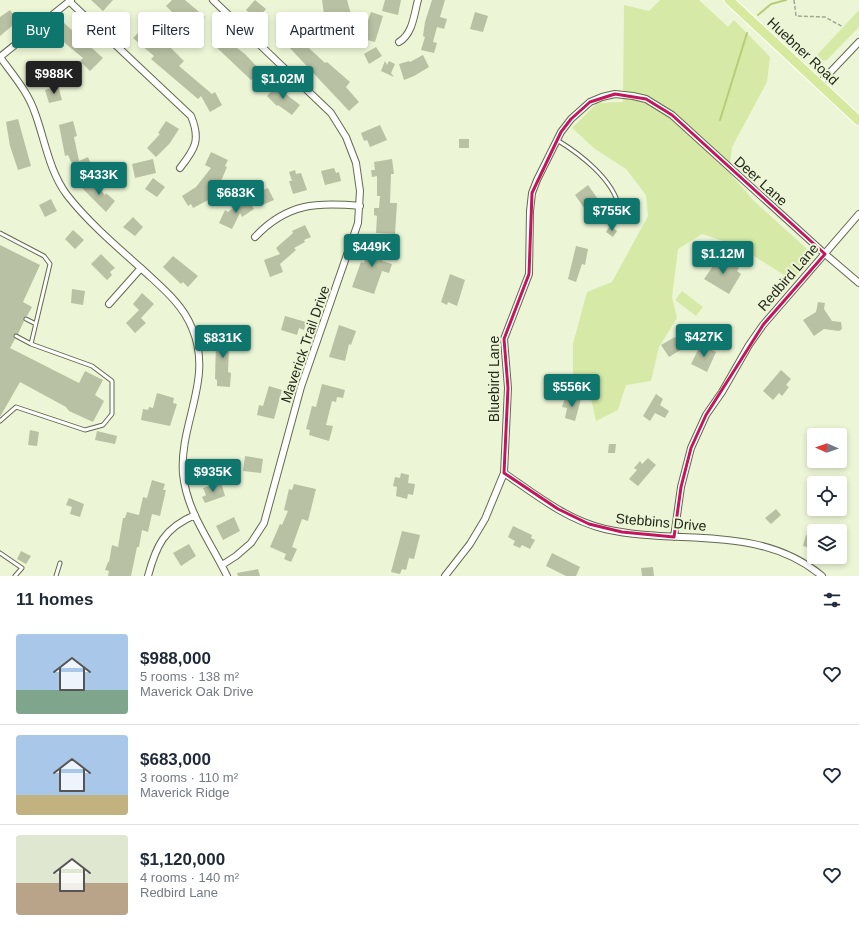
<!DOCTYPE html>
<html lang="en">
<head>
<meta charset="utf-8">
<style>
	body { margin:0; font-family:Helvetica,sans-serif; background:#f6f6f7; color:#1f2937; height:100vh; display:flex; flex-direction:column; font-size:15px; white-space:nowrap }
	* { box-sizing:border-box; margin:0 }
	p { font-size:13px; color:#747a83 }
	.icon { flex:none; width:22px; height:22px; fill:none; stroke:currentColor; stroke-width:2; stroke-linecap:round; stroke-linejoin:round }
	.map { position:relative; height:576px; overflow:hidden }
	.sheet { display:flex; flex-direction:column; background:#fff; flex:1 }
	.sheet>* { flex:none }
	.guide { position:absolute; left:12px; top:12px; width:400px; height:36px; display:flex; gap:8px }
	.needle { width:26px; rotate:272deg }
	.tools { position:absolute; left:807px; top:428px; display:grid; gap:8px }
	.tools a { display:grid; place-items:center; width:40px; height:40px; border-radius:4px; background:#fff; box-shadow:0 2px 6px #0003; font-size:20px }
	.price { position:absolute; translate:-50% -34px; padding:0 9px; border-radius:4px; background:#0f766e; color:#fff; font-size:13px; line-height:26px; filter:drop-shadow(0 1px 2px #0008) }
	.price::after { content:''; position:absolute; left:50%; top:24px; width:12px; height:9px; margin-left:-6px; background:inherit; clip-path:polygon(0 0,100% 0,50% 100%) }
	.price.active { background:#222; color:#fff }
	ul { padding:0; list-style:none }
	li { display:flex; align-items:center; gap:12px; height:100px; padding:0 16px }
	li+li { border-top:1px solid #e0e1e3 }
	li span { display:grid; place-items:center; flex:none; width:112px; height:80px; border-radius:4px; color:#555 }
	li>.icon { margin-inline-start:auto }
	span .icon { width:48px; height:48px; fill:#fffc; stroke-width:1 }
	li b { font-size:17px }
	h2 { display:flex; justify-content:space-between; align-items:center; height:48px; padding:0 16px; font-size:17px }
	.chip { padding:0 14px; border-radius:4px; background:#fff; box-shadow:0 2px 6px #0003; font-size:14px; line-height:36px }
	.chip.active { background:#0f766e; color:#fff }
	.map>svg:first-child { display:block }
	.green { fill:#d6e9a6 }
	.lines { fill:none; stroke-linecap:round; stroke-linejoin:round }
	.stream { stroke:#b6cd78; stroke-width:2 }
	.building { fill:#b8c1a3 }
	.service-casing { stroke:#626a4e; stroke-width:5 }
	.minor-casing { stroke:#626a4e; stroke-width:8 }
	.primary-casing { stroke:#fff; stroke-width:11 }
	.path { stroke:#a1a890; stroke-width:1.5; stroke-dasharray:4 2; stroke-linecap:butt }
	.service { stroke:#fff; stroke-width:3 }
	.minor { stroke:#fff; stroke-width:6 }
	.primary { stroke:#d7e99c; stroke-width:9 }
	.marked { fill:none; stroke:#c2185b; stroke-width:3; stroke-linejoin:round }
	.labels { text-anchor:middle; dominant-baseline:central; stroke-width:4; stroke-linejoin:round; paint-order:stroke }
	.street-label { font-size:14px; fill:#25281c; stroke:#ecf6d6 }
</style>
</head>
<body>
<div class="map">
<svg width="859" height="576" viewBox="0 0 859 576">
	<rect width="100%" height="100%" fill="#ecf6d6"/>
	<!-- green -->
	<path class="green" d="M660,0H699L728,27L734,20L770,57L767,82L732,147L729,172L753,200L806,248L808,263L792,280L738,246L702,234L678,249L672,297L677,318L659,347L651,381L626,385L618,410L596,421L590,394L573,383V344L587,292L612,282L648,216L646,195L626,169L595,149L572,128L597,103L623,102L624,5L649,11Z
		M859,10V27L827,60L823,61L817,55Z
		M682,291L703,307L696,316L675,300Z"/>
	<g class="lines">
		<!-- stream -->
		<path class="stream" d="M758,15L771,4L786,0
			M720,120L747,33"/>
	</g>
	<!-- building -->
	<path class="building" d="M91,0H113L103,11Z
		M172,0H185L205,17L197,28L193,26L189,31L184,27L188,21L179,13L176,16L166,6Z
		M255,0L266,9L257,20L246,10Z
		M322,0H347L351,14L341,16L340,13L324,14Z
		M385,0H401L398,15L382,11Z
		M432,0H445L440,17L447,19L444,29L437,27L433,42L437,43L434,53L421,50L425,37L423,36L425,22Z
		M10,10L18,21L0,36V17Z
		M371,12L383,16L375,42L359,38L362,28L365,29Z
		M475,12L488,16L483,32L470,29Z
		M64,23L103,58L90,71L80,61L83,58L54,34Z
		M143,28L158,42L161,39L171,48L184,61L179,66L212,94L215,92L222,105L210,112L201,96L198,99L151,59L154,56L133,38Z
		M224,34L234,44L233,45L245,54L261,71L251,80L213,44Z
		M296,36L325,63L327,62L350,82L346,87L359,102L349,111L287,45Z
		M376,47L382,56L369,64L364,54Z
		M423,55L429,67L414,76L404,80L399,64L409,61L410,62Z
		M385,61L387,65L389,61L395,64L391,73L394,77L381,71Z
		M51,65L57,74L41,86L33,74L44,66L46,69Z
		M278,84L284,90L282,91L300,105L292,115L278,105L277,106L267,96Z
		M58,86L62,100L49,103L45,90Z
		M18,119L31,166L18,170L10,146L6,122Z
		M73,121L77,136L74,137L79,161L88,157L94,171L78,178L68,155L65,156L59,125Z
		M166,121L179,129L170,143L156,157L147,148L160,134L158,133Z
		M380,125L387,140L370,147L367,140L364,141L361,133Z
		M459,139H469V148H459Z
		M211,152L228,160L225,166L227,167L221,181L222,183L210,199L193,208L191,204L188,206L182,196L196,187L211,168L205,165Z
		M153,159L156,173L135,178L132,164Z
		M392,159L394,174H391L390,203H397L395,234L376,233L377,216L374,215V208H379L380,196H377V176L372,177L371,170H375L374,162Z
		M334,168L336,173L339,172L341,181L325,185L321,171Z
		M295,170L296,174L301,173L307,190L293,194L289,181H292L289,172Z
		M153,178L165,187L157,197L145,189Z
		M92,180L105,195L106,193L115,201L106,212L82,188Z
		M588,185L605,209L597,214L595,211L589,215L575,195Z
		M268,188L274,200L260,206L255,193Z
		M246,198L254,209L242,217L240,213L232,229L219,223L225,210L228,212Z
		M51,199L57,211L45,217L39,205Z
		M133,217L143,227L135,236L123,227Z
		M305,225L311,237L304,240L305,242L294,248L296,250L280,264L283,272L270,277L264,260L280,254L276,248L293,233L292,231Z
		M610,226L617,231L613,237L606,232Z
		M73,230L84,240L75,249L65,239Z
		M372,238L388,244L382,261L392,264L389,273L382,271L374,294L352,287L361,262L364,263Z
		M0,245L40,265L23,302L32,307L27,316L24,317V321L18,334L13,335L15,339L10,348L79,383L85,371L103,380L95,395L104,401L93,422L69,411L66,407L20,382L0,417Z
		M576,246L588,249L585,265L582,264L576,282L568,279Z
		M101,254L115,268L110,272L112,275L107,280L91,264Z
		M173,256L198,276L188,287L183,282L181,284L163,267Z
		M720,256L739,268L737,271L741,274L729,294L704,279Z
		M450,274L465,280L457,306L448,302L447,305L441,302Z
		M72,289L85,291L83,305L71,303Z
		M142,293L154,304L141,318L146,323L135,333L126,323L139,310L133,304Z
		M818,302L825,303L824,309L832,321L841,322L842,329L839,331L824,329L814,336L803,320L816,312Z
		M285,316L306,322L304,330L299,328L297,335L281,330Z
		M339,325L356,331L351,345L349,344L345,361L329,357Z
		M231,332L234,346L229,347L228,372L231,373L230,387L217,386V380L215,379L216,343L214,344L212,336Z
		M675,337L682,349L669,357L661,345Z
		M701,344L716,352L707,372L691,364Z
		M781,370L791,379L786,385L789,387L782,396L779,393L773,400L763,391Z
		M322,384L345,390L343,398L337,397L336,402L332,401L326,425L333,426L329,441L309,435L310,430L306,429L312,406L316,407Z
		M269,386L282,390L274,419L257,415L259,405L263,406Z
		M157,393L174,398L173,403L177,404L170,426L141,420L143,409L148,410L149,407L153,408Z
		M656,394L663,399L660,405L669,411L665,418L655,413L650,421L643,416Z
		M572,396L581,399L575,421L565,418L567,408L562,407L565,398L571,400Z
		M30,430L39,432L37,446L28,445Z
		M97,431L117,436L115,444L95,440Z
		M609,444H616L615,453H608Z
		M245,456L263,459L261,473L243,471Z
		M648,458L656,465L638,486L629,479L637,470L634,468L640,461L642,464Z
		M401,473L409,475L408,483L415,484L413,495L408,494L407,499L396,496L397,487L393,486L395,477L400,478Z
		M152,480L165,484L163,490H166L160,516L152,514L148,532L142,530L139,547H137L131,576H108L109,571L105,570L108,562H109L112,545L118,547L123,518H125L127,512L139,515L143,497L147,498Z
		M221,482L225,496L205,503L202,497L206,495L203,488Z
		M294,484L316,489L308,521L302,519L292,547L297,549L291,562L284,559L286,554L270,547L280,524L282,525L288,511L284,510L289,489L292,490Z
		M69,498L84,504L80,517L70,514L72,507L66,505Z
		M776,509L781,515L771,524L765,518Z
		M234,517L240,531L223,540L216,526Z
		M826,524L845,529L844,531H824Z
		M513,526L532,535L531,538L535,540L530,549L522,545L520,548L513,545L515,541L508,537Z
		M402,531L420,535L414,559L409,558L406,570L402,569L400,574L391,572Z
		M806,535L814,538V549L803,546Z
		M189,544L196,556L181,566L173,553Z
		M21,551L31,556L26,564L17,559Z
		M552,553L580,567L576,576H566L546,566Z
		M653,567L654,576H642L641,568Z
		M258,569L260,576H238L237,573Z"/>
	<g class="lines">
		<defs>
			<path id="service" d="M557,140C580,154 613,179 619,207L613,213L607,214
				M0,233L44,256L50,264L31,344L92,366L112,381V414L103,425L85,430L16,407L0,421
				M26,319L34,323
				M16,336L31,344
				M0,553L22,568L15,576
				M56,576L60,563"/>
			<path id="minor" d="M213,0L331,113L346,137L356,163L360,191L358,223L301,387L264,523L251,543L236,556L222,565
				M70,2L191,116C201,140 195,149 180,168
				M399,42C413,34 414,14 418,0
				M0,57C13,75 28,92 35,113C45,140 49,171 67,195C88,222 116,246 142,269C161,287 182,303 192,328C214,379 179,423 183,474C187,513 211,542 227,576
				M0,57L71,0
				M819,84L859,42
				M255,237C287,203 317,202 360,206
				M109,304L141,268
				M504,473C536,495 567,520 605,529C679,546 758,523 822,576
				M674,537L681,487L691,448L706,415L722,392L749,345L763,325L859,214
				M148,576C156,546 164,528 195,515
				M445,576L470,544L485,519L504,473L508,388L504,339L529,274L530,211L532,193L537,180L561,132L571,119L590,102L602,97L615,94L633,96L646,99L672,115L825,254L859,283"/>
			<path id="primary" d="M729,0L859,121"/>
		</defs>
		<!-- service casing -->
		<use href="#service" class="service-casing"/>
		<!-- minor casing -->
		<use href="#minor" class="minor-casing"/>
		<!-- primary casing -->
		<use href="#primary" class="primary-casing"/>
		<!-- path -->
		<path class="path" d="M794,0L796,16L825,17L843,27"/>
		<!-- service -->
		<use href="#service" class="service"/>
		<!-- minor -->
		<use href="#minor" class="minor"/>
		<!-- primary -->
		<use href="#primary" class="primary"/>
	</g>
	<!-- marked area -->
	<path class="marked" d="M615,94L646,99L672,115L825,254L763,325L706,415L691,448L681,487L674,537L622,532L589,524L558,509L504,473L508,388L504,339L529,274L532,193L561,132L571,119L590,102Z"/>
	<g class="labels">
		<!-- street labels -->
		<g class="street-label">
			<text transform="translate(803 51) rotate(43)">Huebner Road</text>
			<text transform="translate(761 181) rotate(42)">Deer Lane</text>
			<text transform="translate(788 277) rotate(-49)">Redbird Lane</text>
			<text transform="translate(305 344) rotate(-71)">Maverick Trail Drive</text>
			<text transform="translate(494 379) rotate(-90)">Bluebird Lane</text>
			<text transform="translate(661 522) rotate(5)">Stebbins Drive</text>
		</g>
	</g>
</svg>
<div class="tools">
<a><svg class="needle" viewBox="-14 -14 28 28"><path d="M0-13l5 13h-10z" fill="#e53935"/><path d="M0 13l5-13h-10z" fill="#747a83"/></svg></a>
<a><svg class="icon" aria-label="locate" viewBox="0 0 24 24"><circle cx="12" cy="12" r="6"/><path d="M12 2v4M12 18v4M2 12h4M18 12h4"/></svg></a>
<a><svg class="icon" aria-label="layers" viewBox="0 0 24 24"><path d="M12 4l9 5-9 5-9-5zM3 14l9 5 9-5"/></svg></a>
</div>
<b class="price active" style="left:54px;top:95px">$988K</b>
<b class="price" style="left:283px;top:100px">$1.02M</b>
<b class="price" style="left:99px;top:196px">$433K</b>
<b class="price" style="left:236px;top:214px">$683K</b>
<b class="price" style="left:612px;top:232px">$755K</b>
<b class="price" style="left:372px;top:268px">$449K</b>
<b class="price" style="left:723px;top:275px">$1.12M</b>
<b class="price" style="left:704px;top:358px">$427K</b>
<b class="price" style="left:223px;top:359px">$831K</b>
<b class="price" style="left:572px;top:408px">$556K</b>
<b class="price" style="left:213px;top:493px">$935K</b>
<div class="guide">
<a class="chip active">Buy</a>
<a class="chip">Rent</a>
<a class="chip">Filters</a>
<a class="chip">New</a>
<a class="chip">Apartment</a>
</div>
</div>
<section class="sheet">
<h2>11 homes<svg class="icon" aria-label="filters" viewBox="0 0 24 24"><path d="M4 7h16M4 17h16"/><circle cx="9" cy="7" r="2"/><circle cx="15" cy="17" r="2"/></svg></h2>
<ul>
<li><span style="background:linear-gradient(#a9c7e8 70%,#7fa58c 0)"><svg class="icon" aria-label="home" viewBox="0 0 24 24"><path d="M3 11l9-7 9 7M6 9v11h12V9"/></svg></span><div><b>$988,000</b><p>5 rooms · 138 m²</p><p>Maverick Oak Drive</p></div><svg class="icon" aria-label="heart" viewBox="0 0 24 24"><path d="M12 20l-8-8c-3-5 5-10 8-4 3-6 11-1 8 4z"/></svg></li>
<li><span style="background:linear-gradient(#a9c7e8 75%,#c2b280 0)"><svg class="icon" aria-label="home" viewBox="0 0 24 24"><path d="M3 11l9-7 9 7M6 9v11h12V9"/></svg></span><div><b>$683,000</b><p>3 rooms · 110 m²</p><p>Maverick Ridge</p></div><svg class="icon" aria-label="heart" viewBox="0 0 24 24"><path d="M12 20l-8-8c-3-5 5-10 8-4 3-6 11-1 8 4z"/></svg></li>
<li><span style="background:linear-gradient(#dfe7d0 60%,#b9a48a 0)"><svg class="icon" aria-label="home" viewBox="0 0 24 24"><path d="M3 11l9-7 9 7M6 9v11h12V9"/></svg></span><div><b>$1,120,000</b><p>4 rooms · 140 m²</p><p>Redbird Lane</p></div><svg class="icon" aria-label="heart" viewBox="0 0 24 24"><path d="M12 20l-8-8c-3-5 5-10 8-4 3-6 11-1 8 4z"/></svg></li>
</ul>
</section>
</body>
</html>
